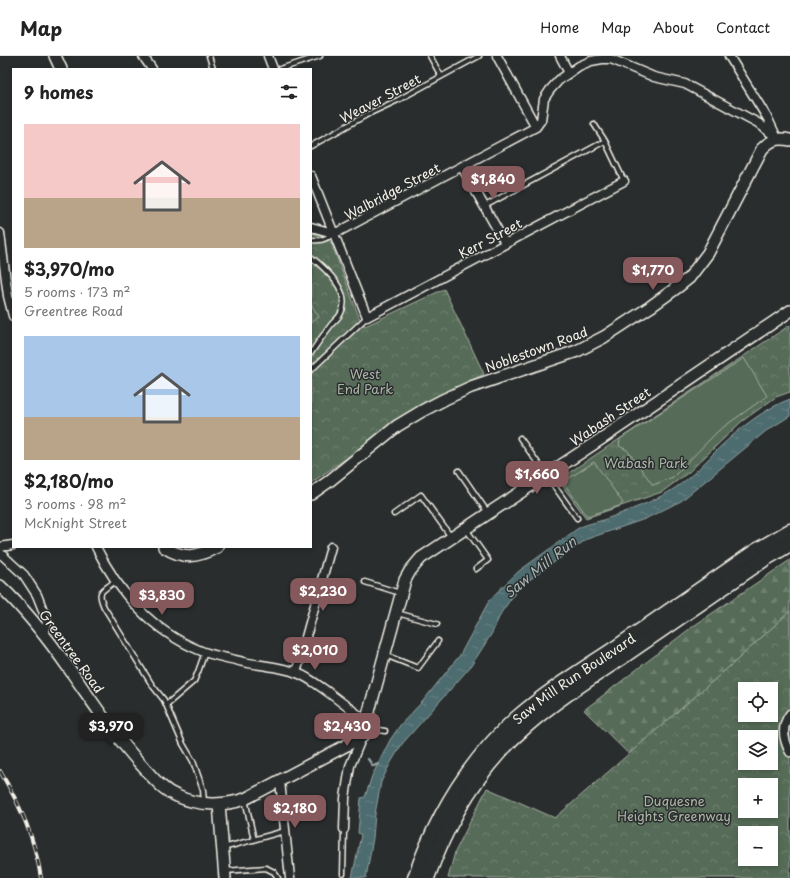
<!DOCTYPE html>
<html lang="en">
<head>
<meta charset="utf-8">
<style>
	body { margin:0; font-family:"Playpen Sans",sans-serif; background:#f2f2f2; color:#222; height:100vh; display:flex; flex-direction:column; font-size:15px; white-space:nowrap }
	* { box-sizing:border-box; margin:0 }
	p { font-size:13px; color:#767676 }
	.icon { flex:none; width:22px; height:22px; fill:none; stroke:currentColor; stroke-width:2; stroke-linecap:round; stroke-linejoin:round }
	.map { position:relative; flex:1; overflow:hidden }
	.details { position:absolute; left:12px; top:12px; width:300px; height:480px; display:flex; flex-direction:column; background:#fff; border-radius:0px; box-shadow:0 2px 6px #0003 }
	.details>* { flex:none }
	.fabs { position:absolute; left:738px; top:626px; display:grid; gap:8px }
	.fabs a { display:grid; place-items:center; width:40px; height:40px; border-radius:0px; background:#fff; box-shadow:0 2px 6px #0003; font-size:20px }
	.price { position:absolute; translate:-50% -34px; padding:0 9px; border-radius:8px; background:#85585c; color:#fff; font-size:13px; line-height:26px; filter:drop-shadow(0 1px 2px #0008) }
	.price::after { content:''; position:absolute; left:50%; top:24px; width:12px; height:9px; margin-left:-6px; background:inherit; clip-path:polygon(0 0,100% 0,50% 100%) }
	.price.current { background:#222; color:#fff }
	ul { padding:0; list-style:none }
	li { display:grid; align-content:center; gap:8px; height:212px; padding:0 12px }
	li span { display:grid; place-items:center; height:124px; border-radius:0px; color:#555 }
	li>.icon { margin-inline-start:auto }
	span .icon { width:72px; height:72px; fill:#fffc; stroke-width:1 }
	li b { font-size:17px }
	h2 { display:flex; justify-content:space-between; align-items:center; height:48px; padding:0 12px; font-size:17px }
	header { display:flex; align-items:center; gap:24px; box-sizing:border-box; height:56px; padding:0 20px; background:#fff; border-bottom:1px solid #e0e0e0 }
	header strong { font-size:19px }
	nav { display:flex; gap:22px; margin-inline-start:auto; font-size:14px }
	.map>svg:first-child { display:block }
	.forest { fill:url(#forest-firs); stroke:#a5aea0 }
	.park { fill:url(#park-crowns); stroke:#a5aea0; fill-rule:evenodd }
	.garden { fill:#566c58; stroke:#a5aea0 }
	.water { fill:url(#water-ripples); stroke:#90a19f }
	.lines { fill:none; stroke-linecap:round; stroke-linejoin:round }
	.stream { stroke:#90a19f; stroke-width:2.5 }
	.lane-casing { stroke:#f4f1e8; stroke-width:7 }
	.street-casing { stroke:#f4f1e8; stroke-width:11 }
	.secondary-casing { stroke:#f4f1e8; stroke-width:14 }
	.highway-casing { stroke:#f4f1e8; stroke-width:17 }
	.lane { stroke:#2a2d2e; stroke-width:4 }
	.street { stroke:#2a2d2e; stroke-width:8 }
	.secondary { stroke:#2a2d2e; stroke-width:11 }
	.highway { stroke:#2a2d2e; stroke-width:14 }
	.rail-casing { stroke:#f4f1e8; stroke-width:4 }
	.rail { stroke:#2a2d2e; stroke-width:2.5; stroke-dasharray:8; stroke-linecap:butt }
	.labels { text-anchor:middle; dominant-baseline:central; stroke-width:3; stroke-linejoin:round; paint-order:stroke }
	.street-label { font-size:13px; fill:#f4f1e8; stroke:#2a2d2e }
	.park-label { font-size:13px; fill:#adb5a7; stroke:#2a2d2e }
	.water-label { font-size:14px; font-style:italic; fill:#a9b5b2; stroke:#2a2d2e }
</style>
</head>
<body>
<header>
<strong>Map</strong>
<nav><a>Home</a><a>Map</a><a>About</a><a>Contact</a></nav>
</header>
<div class="map">
<svg width="790" height="822" viewBox="0 0 790 822">
	<defs>
		<pattern id="forest-firs" width="22" height="20" patternUnits="userSpaceOnUse"><rect width="22" height="20" fill="#566c58"/><path d="M5 1l3.5 6h-7zM16 11l3.5 6h-7z" fill="#6f8170"/></pattern>
		<pattern id="park-crowns" width="20" height="18" patternUnits="userSpaceOnUse"><rect width="20" height="18" fill="#566c58"/><path d="M2 6a3 3 0 1 1 6 0M12 15a3 3 0 1 1 6 0" fill="none" stroke="#6f8170"/></pattern>
		<pattern id="water-ripples" width="26" height="14" patternUnits="userSpaceOnUse"><rect width="26" height="14" fill="#4d6c6f"/><path d="M2 4q2-2 4 0t4 0M15 11q2-2 4 0t4 0" fill="none" stroke="#678184"/></pattern>
	</defs>
	<rect width="100%" height="100%" fill="#2a2d2e"/>
	<filter id="ink" filterUnits="userSpaceOnUse"><feTurbulence type="fractalNoise" baseFrequency=".025" numOctaves="2"/><feDisplacementMap in="SourceGraphic" scale="8" xChannelSelector="R" yChannelSelector="G"/><feConvolveMatrix kernelMatrix="1 2 1 2 8 2 1 2 1" color-interpolation-filters="sRGB"/></filter>
	<g filter="url(#ink)">
		<!-- forest -->
		<path class="forest" d="M790,504V641L771,633H745V659L652,721L584,654L692,571Z"/>
		<!-- park -->
		<path class="park" d="M311,177L321,179L331,186L359,261L365,270L444,233L484,318L421,350L311,427Z
			M790,269V336L776,341L741,366L689,416L662,436L586,462L558,424Z
			M790,555V822H448L455,796L487,732L555,762L737,604ZM745,633H771V659H745ZM745,681H771V707H745ZM745,729H771V755H745ZM745,777H771V803H745Z"/>
		<!-- garden -->
		<path class="garden" d="M311,248L319,261L311,266Z
			M744,302L767,340L718,375L673,421L653,429L627,394L619,390L620,383Z
			M594,406L623,447L619,450L587,460L563,426Z"/>
		<!-- water -->
		<path class="water" d="M790,343V360L766,375L681,445L645,463L587,483L525,527L515,537L501,557L492,577L471,610L402,688L390,708L381,726L375,758L373,782L366,822H352L361,779L358,777L361,742L365,741L372,720L390,684L401,668L423,645L460,599L490,543L519,515L577,473C585,468 594,467 603,464C625,456 656,445 675,432C692,421 706,405 720,391C740,372 764,353 790,343Z"/>
		<g class="lines">
			<!-- stream -->
			<path class="stream" d="M368,703L373,710L379,708"/>
			<defs>
				<path id="lane" d="M209,0L213,13
					M430,0L441,20
					M280,13L320,0
					M594,68L605,85L624,125
					M311,90L370,57L398,44L479,0
					M485,150L605,85
					M311,184C320,185 325,184 332,178
					M311,201C326,213 352,236 341,257C339,262 334,265 331,269C324,278 317,288 311,297
					M311,314L367,261
					M520,382L577,462
					M459,415L488,457
					M394,458L421,439L451,481
					M466,473L488,504L476,513
					M115,525C103,536 96,533 104,551L152,629L164,644L183,688L193,705L203,734L204,746
					M365,526L400,537
					M397,557L437,568
					M385,599L418,612L438,585
					M166,649L194,625L198,616L205,596
					M365,672L385,675
					M245,743L254,784
					M223,792L285,775
					M225,815L266,812L274,816L278,822
					M343,818L344,773"/>
				<path id="street" d="M143,0L152,13
					M268,0L273,13
					M497,0L536,71
					M560,0L569,17
					M729,0L768,63L776,80
					M462,111L505,187
					M311,120L367,261L624,125
					M311,171L333,177L340,175L536,71L541,64L544,43L550,34L559,24L579,10L591,5L602,3H611L654,21L685,28L758,67L777,82
					M0,177L8,240L13,260
					M0,491L13,489
					M96,491C118,536 152,575 199,594C213,600 229,602 243,606C261,610 280,610 297,617C308,621 318,629 328,636C341,646 354,656 367,665
					M0,497L24,519L37,539L46,562L47,569L42,576
					M296,617L331,491
					M790,658C781,670 783,683 790,696
					M280,725L290,822
					M344,773L345,742L350,710L362,681"/>
				<path id="secondary" d="M55,0L61,13
					M311,438L328,426L397,370L422,355L445,343L471,331L577,295L604,281L650,251L679,230L689,222L708,197L762,93C770,84 778,81 790,84
					M164,491C184,504 197,501 217,491
					M0,530C27,555 49,584 70,614C94,648 116,682 145,713C155,724 163,734 177,740C198,750 224,750 245,743L362,681L405,524L410,515L421,502L601,383L790,255
					M219,748L225,822"/>
				<g id="highway">
					<path id="s1" d="M415,822C436,760 469,705 518,661C548,635 584,613 617,591C663,559 710,527 756,495L790,475"/>
					<path d="M427,822C448,763 479,710 527,669C557,643 592,621 625,599C671,567 717,536 763,504L790,488"/>
				</g>
			</defs>
			<!-- lane casing -->
			<use href="#lane" class="lane-casing"/>
			<!-- street casing -->
			<use href="#street" class="street-casing"/>
			<!-- secondary casing -->
			<use href="#secondary" class="secondary-casing"/>
			<!-- highway casing -->
			<use href="#highway" class="highway-casing"/>
			<!-- lane -->
			<use href="#lane" class="lane"/>
			<!-- street -->
			<use href="#street" class="street"/>
			<!-- secondary -->
			<use href="#secondary" class="secondary"/>
			<!-- highway -->
			<use href="#highway" class="highway"/>
			<defs>
				<path id="rail" d="M0,715C20,749 35,782 41,822"/>
			</defs>
			<!-- rail casing -->
			<use href="#rail" class="rail-casing"/>
			<!-- rail -->
			<use href="#rail" class="rail"/>
		</g>
	</g>
	<g class="labels">
		<!-- street labels -->
		<g class="street-label">
			<text transform="translate(380 42) rotate(-28)">Weaver Street</text>
			<text transform="translate(392 135) rotate(-28)">Walbridge Street</text>
			<text transform="translate(490 182) rotate(-28)">Kerr Street</text>
			<text transform="translate(536 293) rotate(-20)">Noblestown Road</text>
			<text transform="translate(610 360) rotate(-34)">Wabash Street</text>
			<text transform="translate(72 595) rotate(54)">Greentree Road</text>
			<text stroke="none"><textPath href="#s1" startOffset="261">Saw Mill Run Boulevard</textPath></text>
		</g>
		<!-- park labels -->
		<g class="park-label">
			<text x="365" y="317">West<tspan x="365" dy="15">End Park</tspan></text>
			<text x="646" y="406">Wabash Park</text>
			<text x="674" y="744">Duquesne<tspan x="674" dy="15">Heights Greenway</tspan></text>
		</g>
		<!-- water labels -->
		<g class="water-label">
			<text transform="translate(540 511) rotate(-39)">Saw Mill Run</text>
		</g>
	</g>
</svg>
<div class="fabs">
<a><svg class="icon" aria-label="locate" viewBox="0 0 24 24"><circle cx="12" cy="12" r="6"/><path d="M12 2v4M12 18v4M2 12h4M18 12h4"/></svg></a>
<a><svg class="icon" aria-label="layers" viewBox="0 0 24 24"><path d="M12 4l9 5-9 5-9-5zM3 14l9 5 9-5"/></svg></a>
<a>+</a>
<a>−</a>
</div>
<b class="price" style="left:493px;top:144px">$1,840</b>
<b class="price" style="left:653px;top:235px">$1,770</b>
<b class="price" style="left:537px;top:439px">$1,660</b>
<b class="price" style="left:323px;top:556px">$2,230</b>
<b class="price" style="left:162px;top:560px">$3,830</b>
<b class="price" style="left:315px;top:615px">$2,010</b>
<b class="price current" style="left:111px;top:691px">$3,970</b>
<b class="price" style="left:347px;top:691px">$2,430</b>
<b class="price" style="left:295px;top:773px">$2,180</b>
<section class="details">
<h2>9 homes<svg class="icon" aria-label="filters" viewBox="0 0 24 24"><path d="M4 7h16M4 17h16"/><circle cx="9" cy="7" r="2"/><circle cx="15" cy="17" r="2"/></svg></h2>
<ul>
<li><span style="background:linear-gradient(#f6c9c9 60%,#b9a48a 0)"><svg class="icon" aria-label="home" viewBox="0 0 24 24"><path d="M3 11l9-7 9 7M6 9v11h12V9"/></svg></span><div><b>$3,970/mo</b><p>5 rooms · 173 m²</p><p>Greentree Road</p></div></li>
<li><span style="background:linear-gradient(#a9c7e8 65%,#b9a48a 0)"><svg class="icon" aria-label="home" viewBox="0 0 24 24"><path d="M3 11l9-7 9 7M6 9v11h12V9"/></svg></span><div><b>$2,180/mo</b><p>3 rooms · 98 m²</p><p>McKnight Street</p></div></li>
</ul>
</section>
</div>
</body>
</html>
